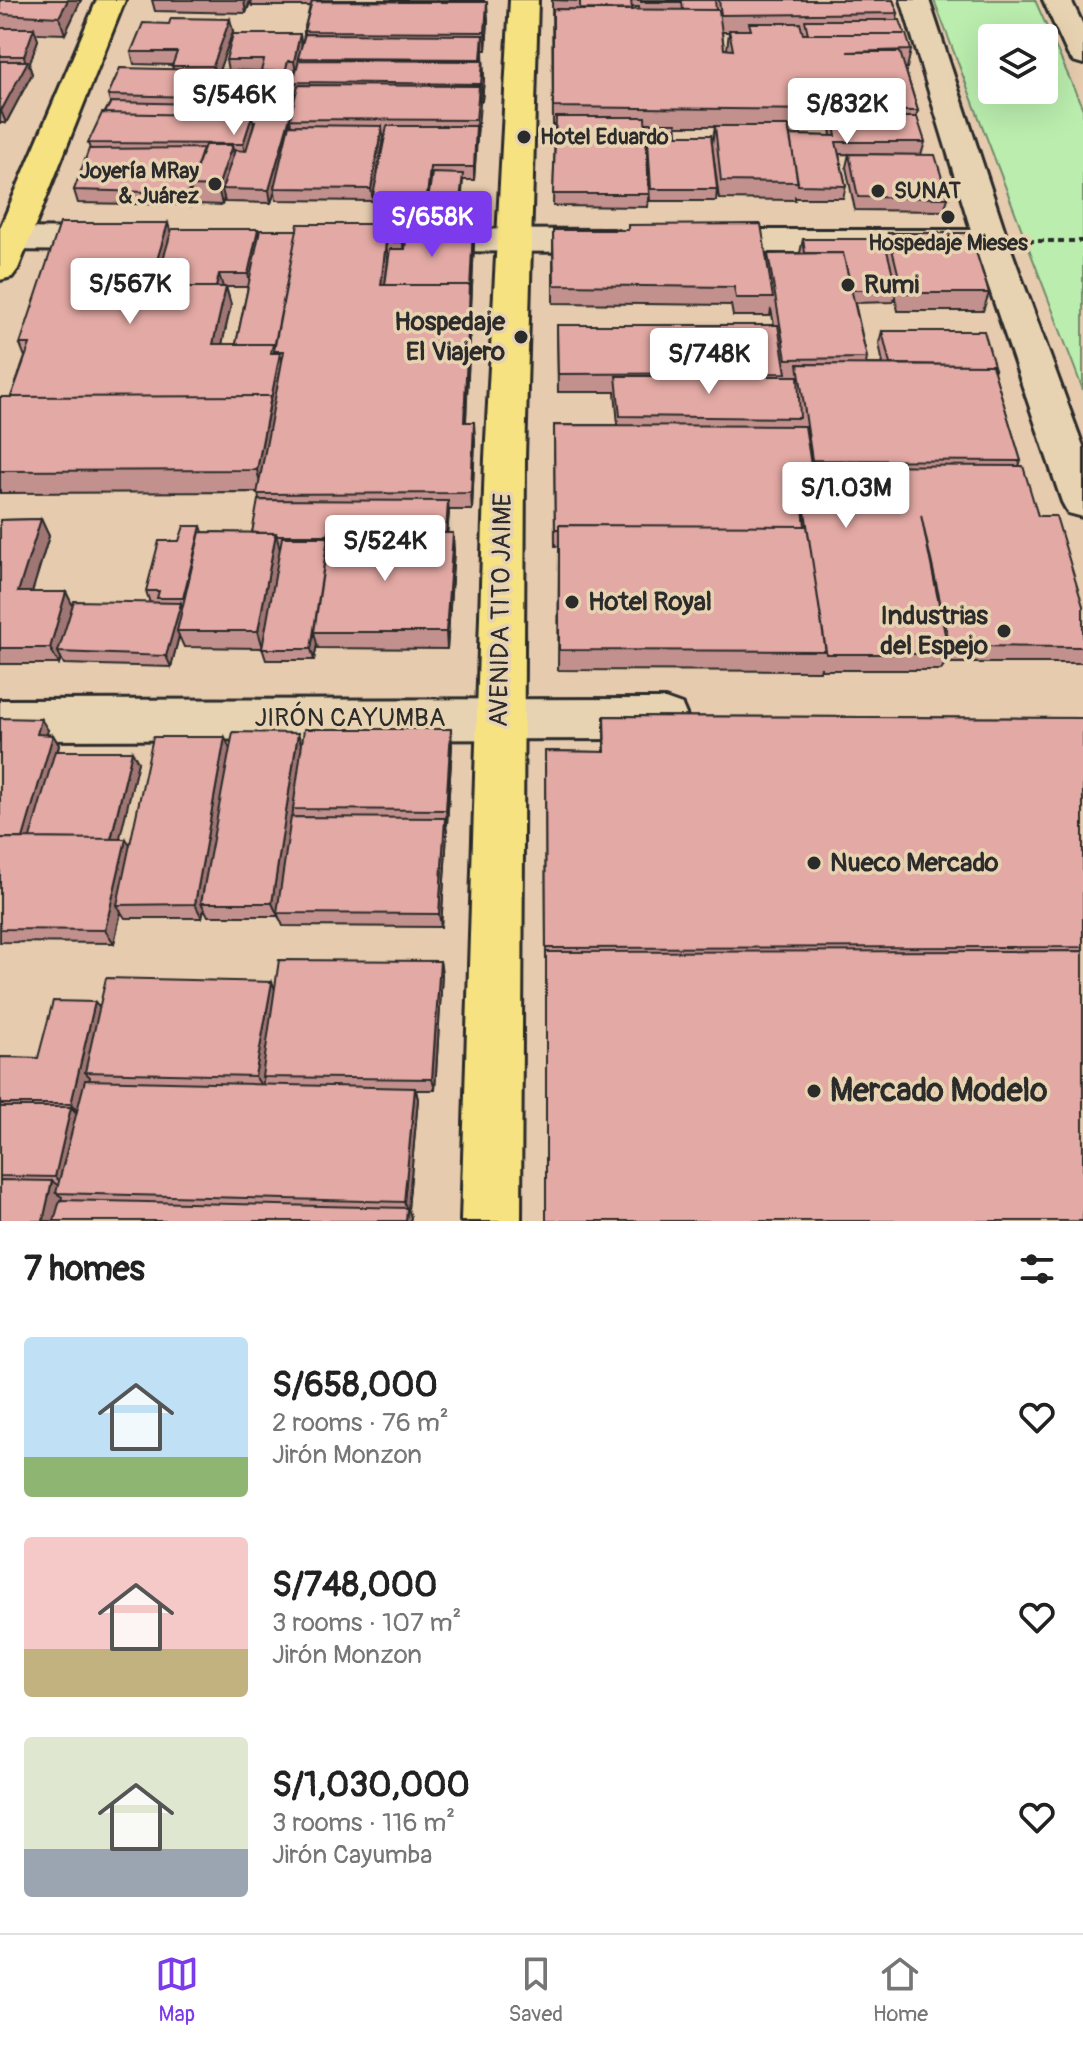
<!DOCTYPE html>
<html lang="en">
<head>
<meta charset="utf-8">
<style>
	body { margin:0; font-family:Pangolin,sans-serif; background:#f2f2f2; color:#222; height:100vh; display:flex; flex-direction:column; font-size:30px; white-space:nowrap }
	* { box-sizing:border-box; margin:0 }
	p { font-size:26px; color:#767676 }
	.icon { flex:none; width:44px; height:44px; fill:none; stroke:currentColor; stroke-width:2; stroke-linecap:round; stroke-linejoin:round }
	.map { position:relative; height:1221px; overflow:hidden }
	.panel { display:flex; flex-direction:column; background:#fff; flex:1 }
	.panel>* { flex:none }
	.controls { position:absolute; left:978px; top:24px; display:grid; gap:16px }
	.controls a { display:grid; place-items:center; width:80px; height:80px; border-radius:8px; background:#fff; box-shadow:0 8px 32px #0002; font-size:40px }
	.price { position:absolute; translate:-50% -68px; padding:0 18px; border-radius:8px; background:#fff; color:#222; font-size:26px; line-height:52px; filter:drop-shadow(0 2px 4px #0008) }
	.price::after { content:''; position:absolute; left:50%; top:48px; width:24px; height:18px; margin-left:-12px; background:inherit; clip-path:polygon(0 0,100% 0,50% 100%) }
	.price.current { background:#7c3aed; color:#fff }
	ul { padding:0; list-style:none }
	li { display:flex; align-items:center; gap:24px; height:200px; padding:0 24px }
	li span { display:grid; place-items:center; flex:none; width:224px; height:160px; border-radius:8px; color:#555 }
	li>.icon { margin-inline-start:auto }
	span .icon { width:96px; height:96px; fill:#fffc; stroke-width:1 }
	li b { font-size:34px }
	h2 { display:flex; justify-content:space-between; align-items:center; height:96px; padding:0 24px; font-size:34px }
	.tabs { display:flex; justify-content:space-around; align-items:center; height:112px; border-top:2px solid #e0e0e0; background:#fff; font-size:22px; color:#767676 }
	.tabs a { display:grid; justify-items:center; gap:4px }
	.tabs .current { color:#7c3aed }
	.map>svg:first-child { display:block }
	.green { fill:#baedae; stroke:#728c6c; stroke-width:2; fill-rule:evenodd }
	.lines { fill:none; stroke-linecap:round; stroke-linejoin:round }
	.minor-casing { stroke:#2b2b2b; stroke-width:6 }
	.highway-casing { stroke:#2b2b2b; stroke-width:6 }
	.path { stroke:#2b2b2b; stroke-width:4; stroke-dasharray:6 4; stroke-linecap:butt }
	.minor { fill:#e7d3b1; fill-rule:evenodd }
	.highway { fill:#f7e281; fill-rule:evenodd }
	.wall { fill:#c3918d; stroke:#2b2b2b; stroke-width:2; fill-rule:evenodd }
	.shaded-wall { fill:#9f7673; stroke:#2b2b2b; stroke-width:2 }
	.building { fill:#e3a9a4; stroke:#2b2b2b; stroke-width:2 }
	.poi-dot { fill:#2b2b2b; stroke:#e7d3b1; stroke-width:3 }
	.labels { text-anchor:middle; dominant-baseline:central; stroke-width:7; stroke-linejoin:round; paint-order:stroke }
	.far-poi-label { font-size:22px; font-weight:bold; fill:#2b2b2b; stroke:#e7d3b1; text-anchor:start }
	.poi-label { font-size:26px; font-weight:bold; fill:#2b2b2b; stroke:#e7d3b1; text-anchor:start }
	.street-label { font-size:26px; fill:#2b2b2b; stroke:#e7d3b1 }
	.near-poi-label { font-size:32px; font-weight:bold; fill:#2b2b2b; stroke:#e7d3b1; text-anchor:start }
</style>
</head>
<body>
<div class="map">
<svg width="1083" height="1221" viewBox="0 0 1083 1221">
	<rect width="100%" height="100%" fill="#e6cbae"/>
	<filter id="ink" filterUnits="userSpaceOnUse"><feTurbulence type="fractalNoise" baseFrequency=".0125" numOctaves="2"/><feDisplacementMap in="SourceGraphic" scale="16" xChannelSelector="R" yChannelSelector="G"/><feConvolveMatrix kernelMatrix="1 2 1 2 8 2 1 2 1" color-interpolation-filters="sRGB"/></filter>
	<g filter="url(#ink)">
		<!-- green -->
		<path class="green" d="M934,0H1035L1083,109V390ZM992,38H1044V90H992Z"/>
		<g class="lines">
			<defs>
				<path id="minor" d="M901,0H929L1008,241L1083,446V517L1068,513L1062,502L977,252H705L693,249L688,241L693,233L705,230H971Z
					M1043,0H1071L1083,25V64L1073,61L1068,55Z
					M0,228L113,229L125,232L130,240L125,248L113,251L0,250Z
					M413,229L613,230L625,233L630,241L625,249L613,252L413,251L401,248L396,240L401,232Z
					M665,699L682,705L688,719L682,733L665,739L0,740V700Z"/>
				<path id="highway" d="M97,0H125L18,269L12,277L0,280V228Z
					M510,0H538L525,458L521,1221H461L485,458Z"/>
			</defs>
			<!-- minor casing -->
			<use href="#minor" class="minor-casing"/>
			<!-- highway casing -->
			<use href="#highway" class="highway-casing"/>
			<!-- path -->
			<path class="path" d="M1028,241H1083"/>
			<!-- minor -->
			<use href="#minor" class="minor"/>
			<!-- highway -->
			<use href="#highway" class="highway"/>
		</g>
		<!-- wall -->
		<path class="wall" d="M0,0H81L65,34L35,33L38,40L29,65L32,74L6,123H0Z
			M152,0H484L488,20L486,50H483L484,79L482,101H479L474,180H463L461,207L429,206V204L428,209H374L373,199V201L276,200L275,191L271,203L225,202L224,198L222,205L195,204L193,199L191,205L78,203L74,190L90,149L88,143L110,103L108,95L173,69L172,65L134,64L131,52L233,31L219,70H228L226,60L302,44L304,35V31L310,6H252L251,1L246,13L155,11ZM383,137H385L376,180L383,138Z
			M552,0H893L898,13L897,20L911,50L907,68H905L918,111L916,117L925,142L921,155L839,154L846,186L843,198H796L795,197V200L719,199L712,144L715,126H676L677,135L717,189L716,201H650L646,135L647,126H645L649,194L648,207L553,206L555,125H553ZM632,7H639L640,10H632ZM722,32H729L727,49H724ZM788,127H830L831,136L790,135Z
			M849,154L948,198L944,211L855,210L846,167Z
			M258,229L259,235L406,241L474,242L466,422L475,439L472,510H449L447,533L454,550L447,649L318,648L317,644L314,660H266L262,648L184,647L179,636L171,667L64,664L61,658L59,664H0V520L41,519L49,536L32,592H66L72,605L150,603L146,591L179,541L201,526L203,532L252,533L259,500L258,492L0,493V397H11L25,357L20,344L171,233ZM222,287H248L236,344H222L231,305L226,287Z
			M553,230L767,260L768,254L800,253L803,239L885,243L888,233L989,293L983,311H898L895,297L893,302L855,303L867,358L866,364H883L879,343L882,331L995,369L994,372L1021,461L1019,466L1038,516L1083,606V663H945L941,670H821V667L820,671L558,670L559,546H555L554,425H618L615,392H558L557,325H774L771,309L770,316H733L731,305L553,303Z
			M604,716L1083,718V1221L546,961L545,751L604,752Z
			M0,718L48,730L46,734L53,735L59,745L58,751L138,762L119,839H126L130,845L230,749L298,733L302,746L452,745L447,825H446L447,833L441,927L283,926L278,915V916H208L204,908L202,918H125L121,912L114,943L0,942Z
			M440,961L442,974L435,1090H416L418,1099L408,1209L411,1217L410,1221H0V1057L38,1058L95,1002L99,1007L272,982L275,989Z"/>
		<!-- shaded-wall -->
		<path class="shaded-wall" d="M68,0H81L65,34L59,17Z
			M244,0H250L246,13Z
			M487,2L488,20L486,50L485,32Z
			M230,19L233,31L216,79L213,66Z
			M34,28L38,40L29,65L32,74L6,123L1,111L26,64L24,56Z
			M300,34L302,47L298,58L299,61L296,73L294,61Z
			M483,35V52L481,76V59Z
			M483,61L484,79L482,101L481,84Z
			M294,72L296,83L293,82L295,96L289,117L286,99Z
			M479,86L480,104L477,138L476,120Z
			M252,116L256,134L247,161L243,144Z
			M290,119L292,130L274,188L275,191L271,203L269,190Z
			M382,126L383,138L373,201L371,189Z
			M476,126L477,139L474,180V167Z
			M232,145L236,163L222,189L224,198L222,205L218,187Z
			M430,167L431,180L428,209L427,197Z
			M190,187L193,199L191,205L188,193Z
			M168,223L173,241L158,291L149,287Z
			M404,224L406,242L404,260L403,242Z
			M258,229L261,241L251,287L248,274Z
			M473,229L474,242L465,439L464,422Z
			M386,242L388,260L383,303L381,285Z
			M219,274L223,287L215,291Z
			M226,287L231,305L218,362L213,344Z
			M280,353L284,371L262,492L257,470Z
			M474,422L475,439L472,510L471,493Z
			M448,501L449,513L446,548L445,536Z
			M41,519L49,536L27,609L18,592Z
			M276,533L280,550L263,648L258,631Z
			M453,533L454,550L447,649L446,632Z
			M66,592L74,608L58,652L61,658L59,664L50,648Z
			M181,603L185,615L177,631L179,636L171,667L166,656Z
			M314,632L317,644L314,660L311,649Z
			M41,719L48,730L43,745L37,734Z
			M451,729L452,745L447,825L446,810Z
			M298,733L302,748L278,916L272,903Z
			M53,735L59,745L33,839L22,841Z
			M225,737L231,752L201,903L204,908L202,918L195,904Z
			M132,751L138,762L117,850L111,840Z
			M445,818L447,833L441,927L439,914Z
			M126,839L135,854L117,905L121,912L114,943L105,930Z
			M440,961L442,974L435,1090L432,1079Z
			M272,982L277,994L262,1087L255,1076Z
			M95,1002L105,1014L85,1072L90,1077L81,1115L71,1104Z
			M415,1088L418,1099L408,1209L411,1217L410,1221H406L407,1210L404,1202Z
			M71,1107L81,1118L66,1185L55,1177Z
			M52,1181L64,1190L56,1193L62,1197L57,1221H43Z"/>
		<!-- building -->
		<path class="building" d="M0,0H68L59,17L0,14Z
			M399,0H482V2H399Z
			M552,0H631L632,10H580V1Z
			M641,0H717H715L716,10H683L682,2H641Z
			M719,0H893L898,13L721,15Z
			M312,1L487,2L485,32L304,31Z
			M553,9L719,10L724,49L733,50L729,30H751L749,23H800L803,34H906L911,50L847,52H900L918,111L553,107Z
			M171,18L230,19L213,66H172L177,52H131L143,23L169,24Z
			M805,20H900L905,34H808Z
			M0,28H34L24,56H0Z
			M233,34H300L294,61H288L285,72L261,71L264,60H226Z
			M305,34L483,35L481,59L298,58Z
			M299,60L483,61L481,84L293,82Z
			M0,61H28L1,111H0Z
			M120,68L294,72L286,99L108,95Z
			M298,85L479,86L476,120L290,119Z
			M111,102L293,106L269,190L222,189L235,150L246,151L255,121H253L252,116L105,113Z
			M102,113L252,116L243,144L88,143Z
			M556,117H645L649,194H553Z
			M832,117H917L925,142H836L846,186L798,185L790,135L836,136Z
			M647,123H676L677,135H711L717,189H651Z
			M289,125L382,126L371,189L274,188Z
			M387,126H476L474,167H430L427,197L373,196Z
			M715,126H788L798,182L721,181Z
			M205,145H232L218,187L190,186Z
			M203,148L188,193L74,190L89,149Z
			M849,154L935,155L948,198L858,197Z
			M432,173L463,174L460,200H428Z
			M60,223H168L149,287H226L213,344H273L271,353H280L271,399V396L11,397L30,344H20Z
			M298,224H404L403,242H386L381,285H470L464,422H474L471,493L257,494L284,351H274Z
			M761,224L773,298H736L734,287L554,285L553,230H628V225Z
			M172,229H258L248,274H219L216,287H155Z
			M407,229H473L470,289V285H385L390,249H405Z
			M260,230H297L274,348L273,344H236Z
			M888,233H970L989,293H903Z
			M803,239H884L897,290H852L843,253H805Z
			M843,253L867,358L786,359L768,254Z
			M557,325H778L786,373L558,374Z
			M882,331H984L995,369H993L992,365L890,364Z
			M798,364L992,365L1021,461L812,460Z
			M616,376H798L800,418L620,416Z
			M271,396L257,470L0,471V397Z
			M554,425L805,426L811,465L1023,466L1038,516H1056L1083,606V647L950,646L921,515L949,654H826L798,463L805,526L559,525V529H555Z
			M258,500L448,501L446,533L329,532L328,535H275L276,533H252Z
			M41,519L18,592H66L50,648H0V520Z
			M559,525L807,526L826,651L559,650Z
			M184,526H201L183,598H157L159,591H146L159,541H179Z
			M200,532L276,533L258,631H177Z
			M329,532L453,533L446,632H314Z
			M282,537H328L311,649H262Z
			M74,601L181,603L166,656L58,652Z
			M604,716L1083,718V947L546,948L545,751L605,752Z
			M0,718L41,719L37,734L53,735L23,838H0Z
			M304,729H451L446,810L293,809Z
			M233,732L298,733L272,903H201Z
			M153,737H225L195,904L117,905Z
			M55,751H132L111,839L30,838Z
			M291,817L445,818L439,914L277,913Z
			M0,838L126,839L105,930L0,929Z
			M1083,951V1221H546V952Z
			M279,960L440,961L432,1079L262,1077Z
			M106,978L272,982L255,1076L85,1072Z
			M53,1001L95,1002L71,1104H0V1057L38,1058Z
			M85,1080L415,1088L404,1202L56,1193Z
			M0,1107H71L55,1177L0,1176Z
			M0,1180L52,1181L43,1221H0Z
			M60,1200L407,1208L406,1221H54Z"/>
	</g>
	<!-- markers -->
	<g class="poi-dot">
		<circle cx="524" cy="137" r="8"/>
		<circle cx="215" cy="184" r="8"/>
		<circle cx="878" cy="191" r="8"/>
		<circle cx="948" cy="217" r="8"/>
		<circle cx="848" cy="285" r="8"/>
		<circle cx="521" cy="337" r="8"/>
		<circle cx="572" cy="602" r="8"/>
		<circle cx="1004" cy="631" r="8"/>
		<circle cx="814" cy="863" r="8"/>
		<circle cx="814" cy="1091" r="8"/>
	</g>
	<g class="labels">
		<!-- far-poi labels -->
		<g class="far-poi-label">
			<text x="540" y="137">Hotel Eduardo</text>
			<text x="199" y="171" text-anchor="end">Joyería MRay<tspan x="199" dy="25">&amp; Juárez</tspan></text>
			<text x="894" y="191">SUNAT</text>
			<text x="948" y="243" text-anchor="middle">Hospedaje Mieses</text>
		</g>
		<!-- poi labels -->
		<g class="poi-label">
			<text x="864" y="285">Rumi</text>
			<text x="505" y="322" text-anchor="end">Hospedaje<tspan x="505" dy="30">El Viajero</tspan></text>
			<text x="588" y="602">Hotel Royal</text>
			<text x="988" y="616" text-anchor="end">Industrias<tspan x="988" dy="30">del Espejo</tspan></text>
			<text x="830" y="863">Nueco Mercado</text>
		</g>
		<!-- street labels -->
		<g class="street-label">
			<text transform="translate(501 610) rotate(-89)">AVENIDA TITO JAIME</text>
			<text x="350" y="718">JIRÓN CAYUMBA</text>
		</g>
		<!-- near-poi labels -->
		<g class="near-poi-label">
			<text x="830" y="1091">Mercado Modelo</text>
		</g>
	</g>
</svg>
<div class="controls">
<a><svg class="icon" aria-label="layers" viewBox="0 0 24 24"><path d="M12 4l9 5-9 5-9-5zM3 14l9 5 9-5"/></svg></a>
</div>
<b class="price" style="left:234px;top:137px">S/546K</b>
<b class="price" style="left:847px;top:146px">S/832K</b>
<b class="price current" style="left:432px;top:259px">S/658K</b>
<b class="price" style="left:130px;top:326px">S/567K</b>
<b class="price" style="left:709px;top:396px">S/748K</b>
<b class="price" style="left:846px;top:530px">S/1.03M</b>
<b class="price" style="left:385px;top:583px">S/524K</b>
</div>
<section class="panel">
<h2>7 homes<svg class="icon" aria-label="filters" viewBox="0 0 24 24"><path d="M4 7h16M4 17h16"/><circle cx="9" cy="7" r="2"/><circle cx="15" cy="17" r="2"/></svg></h2>
<ul>
<li><span style="background:linear-gradient(#bfe0f5 75%,#8fb573 0)"><svg class="icon" aria-label="home" viewBox="0 0 24 24"><path d="M3 11l9-7 9 7M6 9v11h12V9"/></svg></span><div><b>S/658,000</b><p>2 rooms · 76 m²</p><p>Jirón Monzon</p></div><svg class="icon" aria-label="heart" viewBox="0 0 24 24"><path d="M12 20l-8-8c-3-5 5-10 8-4 3-6 11-1 8 4z"/></svg></li>
<li><span style="background:linear-gradient(#f6c9c9 70%,#c2b280 0)"><svg class="icon" aria-label="home" viewBox="0 0 24 24"><path d="M3 11l9-7 9 7M6 9v11h12V9"/></svg></span><div><b>S/748,000</b><p>3 rooms · 107 m²</p><p>Jirón Monzon</p></div><svg class="icon" aria-label="heart" viewBox="0 0 24 24"><path d="M12 20l-8-8c-3-5 5-10 8-4 3-6 11-1 8 4z"/></svg></li>
<li><span style="background:linear-gradient(#dfe7d0 70%,#9aa5b1 0)"><svg class="icon" aria-label="home" viewBox="0 0 24 24"><path d="M3 11l9-7 9 7M6 9v11h12V9"/></svg></span><div><b>S/1,030,000</b><p>3 rooms · 116 m²</p><p>Jirón Cayumba</p></div><svg class="icon" aria-label="heart" viewBox="0 0 24 24"><path d="M12 20l-8-8c-3-5 5-10 8-4 3-6 11-1 8 4z"/></svg></li>
</ul>
</section>
<nav class="tabs">
<a class="current"><svg class="icon" aria-label="map" viewBox="0 0 24 24"><path d="M3 6l6-2 6 2 6-2v14l-6 2-6-2-6 2zM9 4v14M15 6v14"/></svg>Map</a>
<a><svg class="icon" aria-label="saved" viewBox="0 0 24 24"><path d="M7 4h10v16l-5-4-5 4z"/></svg>Saved</a>
<a><svg class="icon" aria-label="home" viewBox="0 0 24 24"><path d="M3 11l9-7 9 7M6 9v11h12V9"/></svg>Home</a>
</nav>
</body>
</html>
